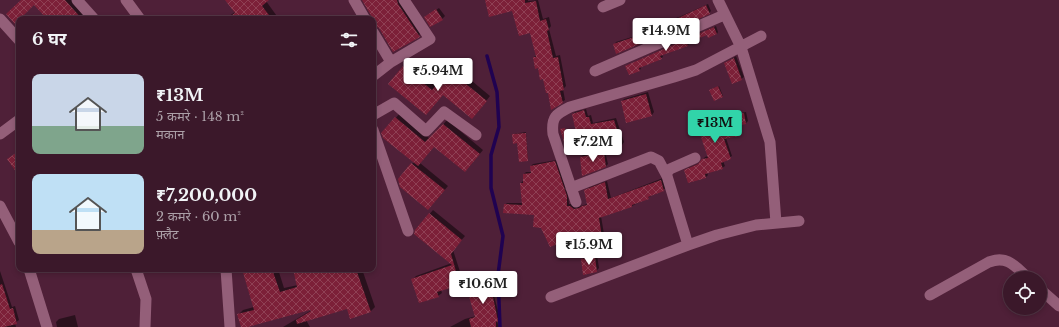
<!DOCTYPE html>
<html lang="hi">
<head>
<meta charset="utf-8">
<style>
	body { margin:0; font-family:"Libre Baskerville","Noto Sans Devanagari",serif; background:#462536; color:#f1f3f6; height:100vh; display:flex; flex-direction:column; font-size:15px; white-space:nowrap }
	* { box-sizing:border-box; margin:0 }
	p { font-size:13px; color:#aca0a8 }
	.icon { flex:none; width:22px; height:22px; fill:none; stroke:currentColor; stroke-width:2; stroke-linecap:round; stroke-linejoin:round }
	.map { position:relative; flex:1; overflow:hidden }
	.drawer { position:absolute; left:16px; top:16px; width:360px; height:256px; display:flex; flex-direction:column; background:#3b182a; border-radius:8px; box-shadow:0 2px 6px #0003,0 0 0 1px #543747 }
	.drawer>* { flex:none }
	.buttons { position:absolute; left:1003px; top:271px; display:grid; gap:8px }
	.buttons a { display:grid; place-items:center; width:44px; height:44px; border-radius:50%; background:#3b182a; box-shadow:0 2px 6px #0003,0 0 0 1px #543747; font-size:20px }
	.price { position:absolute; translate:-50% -34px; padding:0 9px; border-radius:4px; background:#fff; color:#222; font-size:13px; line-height:26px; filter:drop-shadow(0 1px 2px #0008) }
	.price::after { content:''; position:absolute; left:50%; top:24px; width:12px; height:9px; margin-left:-6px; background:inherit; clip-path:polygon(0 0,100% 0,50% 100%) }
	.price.active { background:#31d4a9; color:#111 }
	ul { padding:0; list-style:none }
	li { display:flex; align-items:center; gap:12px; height:100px; padding:0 16px }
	li span { display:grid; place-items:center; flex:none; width:112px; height:80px; border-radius:8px; color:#555 }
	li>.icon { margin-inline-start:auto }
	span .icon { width:48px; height:48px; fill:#fffc; stroke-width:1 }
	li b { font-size:17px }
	h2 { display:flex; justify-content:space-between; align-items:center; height:48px; padding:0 16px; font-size:17px }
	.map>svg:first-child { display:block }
	.shadow { fill:#0007 }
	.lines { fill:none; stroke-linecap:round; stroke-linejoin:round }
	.stream { stroke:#200251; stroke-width:3.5 }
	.building { fill:url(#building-cross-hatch) }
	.minor { stroke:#945f79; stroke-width:11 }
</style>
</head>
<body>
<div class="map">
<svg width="1059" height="327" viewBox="0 0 1059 327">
	<defs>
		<pattern id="building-cross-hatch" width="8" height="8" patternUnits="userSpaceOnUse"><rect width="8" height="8" fill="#7c2038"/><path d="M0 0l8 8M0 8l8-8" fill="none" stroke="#8f4054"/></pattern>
	</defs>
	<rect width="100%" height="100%" fill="#4f2038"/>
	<!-- shadow -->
	<path class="shadow" d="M22,0H72L88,19H48L34,4Z
		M226,0H268L266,1L279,19H225L235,12Z
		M363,0H400L422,33L394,51L380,28L373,22L372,15Z
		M486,0H528V1L538,0L543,19L549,17L551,26L549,29L556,56L560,55L566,86L563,89L565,100L562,102L549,92L544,78L534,57L536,55L531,32L513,10Z
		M708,4L711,11L709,13L614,45L616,42L635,36L634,34L636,31L679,17Z
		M439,8L445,16L442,19L428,15Z
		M716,26L718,32L717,34L707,33L688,41L689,44L688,45L662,55L663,57L661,58L640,66L641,69L639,70L626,66Z
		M736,56L744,77L741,79L725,64Z
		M408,62L437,86L454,66L490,96L476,114L443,94L426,114L389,84Z
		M719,86L723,96L722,97L711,89Z
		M648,92L654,112L652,115L622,101L624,99Z
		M586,109L588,116L591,115L593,123L616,118L624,142L622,145L573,114L575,112Z
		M746,112L748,121L746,123L739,125L740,133L738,135L726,138L732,156L723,161L725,166L722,168L707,173L708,175L706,177L688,168L700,163L705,157L708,156L696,122L698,120L720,115L721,117Z
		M400,113L430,139L447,120L483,150L469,167L434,146L420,163L448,186L432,205L399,180L414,162L383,133Z
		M566,129V147L561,130Z
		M526,132L528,159L527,160L513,134Z
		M605,151L608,164L606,166L581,157L583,155Z
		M557,160L568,193L569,204H573L578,207L587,204L586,191L588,188L607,181L611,198L663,178L666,188L632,206L601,216L604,234L602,236L589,233L560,235L562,240L551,246L535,214L505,205L507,203H522L521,183L523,181L524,174L526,172H532L531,166L533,164Z
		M433,210L465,236L453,250L463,281L460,284L441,290L442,293L438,296L413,279L416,276L452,263L416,230Z
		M597,255L599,268L596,271L582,260L584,257Z
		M244,269H278L284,288L298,285L294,269H362L375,307L371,311L347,308L306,320L310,327H283L315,308L242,327L238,315L243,310L254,307Z
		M0,271L12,307L15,306L19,320L15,323L16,327H0Z
		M494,278L497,293L494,296L500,318L497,321L499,327H450L465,319L476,316L467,287L470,285Z
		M75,315L78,327H57L56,322L59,319Z"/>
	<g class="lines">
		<!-- stream -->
		<path class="stream" d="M487,56L497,92L499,127L491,155V188L503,236L498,275L500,327"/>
	</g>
	<!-- building -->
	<path class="building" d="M21,0H65L82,19H47L34,5L15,24L6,14Z
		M225,0H269L262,6L272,19H226L235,13Z
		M362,0H397L398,4L420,37L393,52L379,28L373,25V19Z
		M485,0H525V3L536,1L540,21L546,19L549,30L547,31L553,58L558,57L564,90L560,91L563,103L551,110L548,93H546L543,79L540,80L538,68L535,69L533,57H536L530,33L519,36L512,11L489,17Z
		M706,5L710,14L616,54L613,44L634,37L633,33L676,19Z
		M436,9L443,20L430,27L424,17Z
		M714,27L717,34L708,38L707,35L687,43L688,46L660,56L662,59L639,68L640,71L629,75L625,66Z
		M734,58L742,80L732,84L724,63Z
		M403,66L432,90L449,70L487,101L472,119L443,95L426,115L388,84Z
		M718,86L723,97L714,101L709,90Z
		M646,94L652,116L626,123L621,101Z
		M584,110L586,117H589L591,124L614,120L622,146L607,151L602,134L580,139L579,137H577L572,114Z
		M744,113L746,124L737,126L739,136L724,139L731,159L721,163L723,169L705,174L706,178L688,183L684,170L698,164L702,159L708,158L700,134L697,135L695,122L718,116L719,118Z
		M395,117L425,142L443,124L480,154L465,172L434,147L418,166L383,138L381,133Z
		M565,128L566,149L560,129Z
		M526,133L528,161L519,162L517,143L513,144L512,134Z
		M19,151V176L7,159Z
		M604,152L606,167L582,176L580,157Z
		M555,161L567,196V206H570L574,209L579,208L582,206L587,205L584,190L605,182L608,199L661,180L664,191L648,197L649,199L632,205V207L599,218L602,237L589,239L588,234L557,236L560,243L550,247L541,228L533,227L534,215L503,213L504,204L522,205L520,183H523V174L531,173L530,166Z
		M411,163L445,190L428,210L400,187L398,179Z
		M429,213L462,240L451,254L460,285L437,292L439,297L419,303L411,279L452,265L414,234L415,230Z
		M595,257L597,272L583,275L581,259Z
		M242,269H272L280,292L297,287L293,269H356L371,312L350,319L347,309L297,324L296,320L311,311L310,310L248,327H241L237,314L254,310Z
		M492,280L496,296L493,297L498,321L496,322V327H471L469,319L475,317L466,286Z
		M2,284L10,309L13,308L17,324L4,327H0V285Z"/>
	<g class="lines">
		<!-- minor -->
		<path class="minor" d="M77,0L94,19
			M126,0L140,19
			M354,0L365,19
			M718,0L741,47L770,142L776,223
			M603,7L620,0
			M0,19L19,40
			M373,32L391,62
			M595,71L724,15
			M373,76L391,62L430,39L404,0
			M373,115L394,103L426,131L444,112L476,135
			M373,130L408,231
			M0,134L19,120
			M571,188L651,157L659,161L667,176
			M576,202L553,134C551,117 556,114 570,107L674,77L696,70L761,36
			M0,206L19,242
			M688,245L667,176V172L670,169L695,158
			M29,269L47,327
			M136,269L146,299L145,327
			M226,269L230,327
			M1040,289L1059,306
			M930,295L989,262C1007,255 1015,266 1028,278
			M551,297L688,245L717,235L756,225L799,221"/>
	</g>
</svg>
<div class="buttons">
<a><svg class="icon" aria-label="locate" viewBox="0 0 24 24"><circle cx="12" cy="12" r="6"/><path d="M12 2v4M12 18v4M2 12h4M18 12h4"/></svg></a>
</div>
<b class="price" style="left:666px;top:52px">₹14.9M</b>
<b class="price" style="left:438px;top:92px">₹5.94M</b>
<b class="price active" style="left:715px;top:144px">₹13M</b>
<b class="price" style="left:593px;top:163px">₹7.2M</b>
<b class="price" style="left:589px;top:266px">₹15.9M</b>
<b class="price" style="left:483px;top:305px">₹10.6M</b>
<section class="drawer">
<h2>6 घर<svg class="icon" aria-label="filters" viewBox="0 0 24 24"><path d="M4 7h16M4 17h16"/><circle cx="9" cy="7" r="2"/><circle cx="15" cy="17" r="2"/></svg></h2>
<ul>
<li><span style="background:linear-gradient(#c9d6e8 65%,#7fa58c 0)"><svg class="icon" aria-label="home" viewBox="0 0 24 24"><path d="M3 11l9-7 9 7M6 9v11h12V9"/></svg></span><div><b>₹13M</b><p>5 कमरे · 148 m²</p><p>मकान</p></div></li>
<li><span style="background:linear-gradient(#bfe0f5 70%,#b9a48a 0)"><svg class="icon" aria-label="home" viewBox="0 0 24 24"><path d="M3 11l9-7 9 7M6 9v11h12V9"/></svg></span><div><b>₹7,200,000</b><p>2 कमरे · 60 m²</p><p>फ़्लैट</p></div></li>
</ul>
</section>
</div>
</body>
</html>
